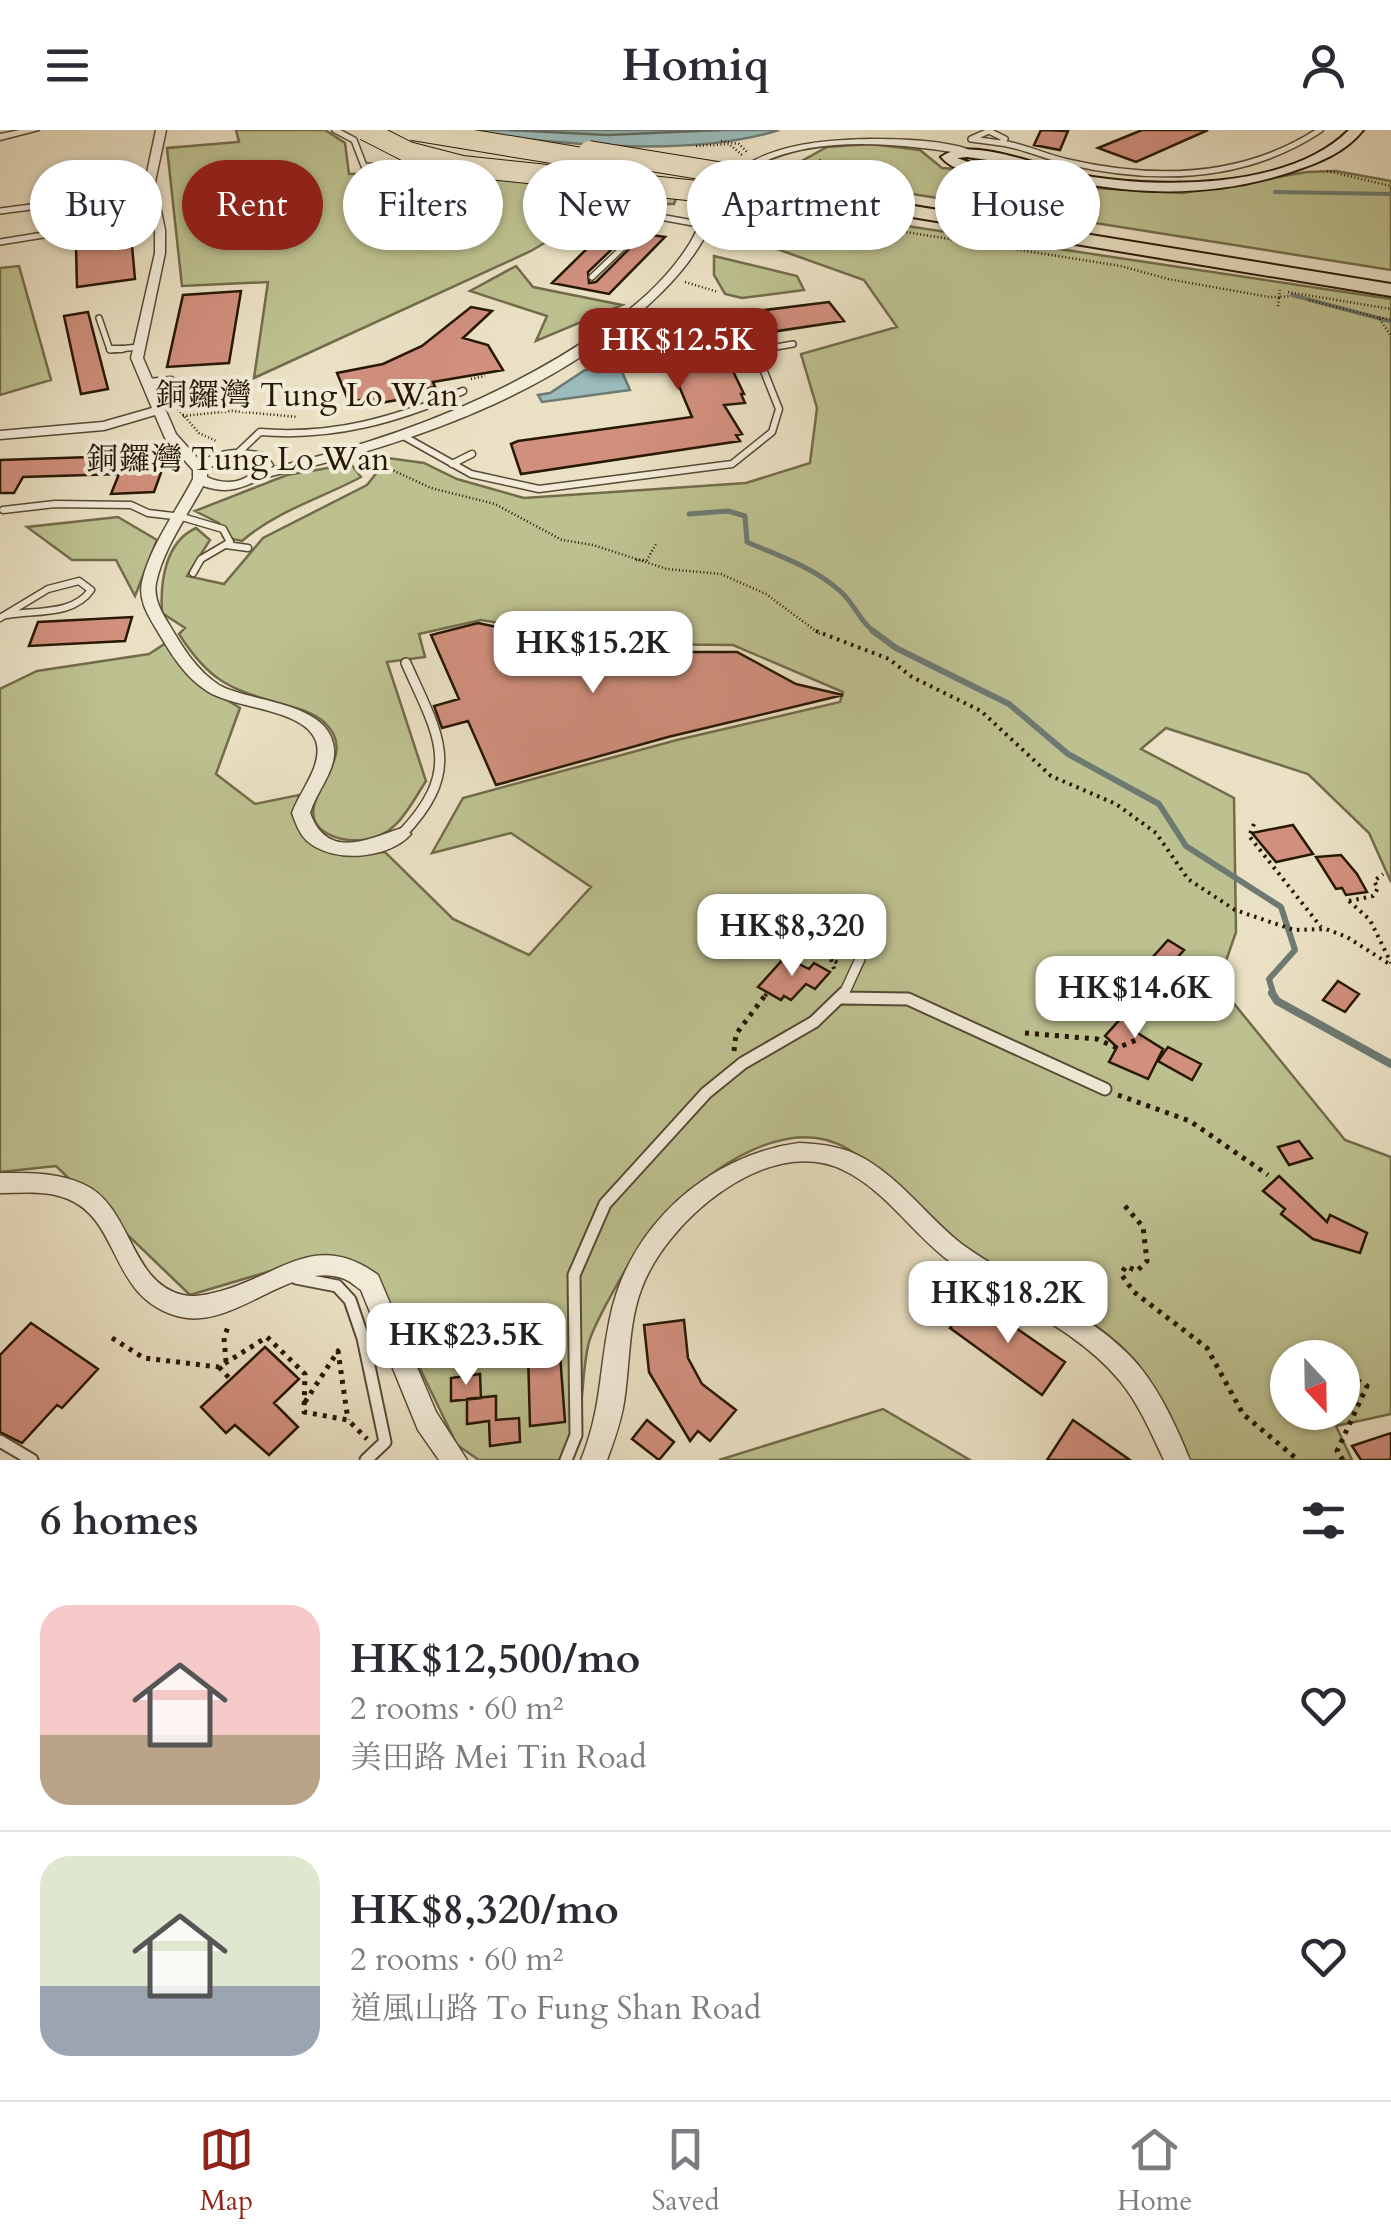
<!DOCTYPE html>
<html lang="en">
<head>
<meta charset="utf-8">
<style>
	body { margin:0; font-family:Cardo,"Noto Serif TC",serif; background:#f2f2f3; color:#2b2b33; height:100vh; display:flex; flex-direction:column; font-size:38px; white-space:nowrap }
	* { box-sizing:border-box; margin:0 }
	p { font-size:32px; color:#7c7c81 }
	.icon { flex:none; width:55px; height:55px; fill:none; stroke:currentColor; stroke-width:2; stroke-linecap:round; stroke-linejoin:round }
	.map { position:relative; height:1330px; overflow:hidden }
	.side { display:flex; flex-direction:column; background:#fff; flex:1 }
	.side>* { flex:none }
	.top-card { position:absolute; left:30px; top:30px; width:1332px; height:90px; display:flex; gap:20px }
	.needle { width:65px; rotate:158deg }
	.tools { position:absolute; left:1270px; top:1210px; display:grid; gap:20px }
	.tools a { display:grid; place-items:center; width:90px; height:90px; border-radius:50%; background:#fff; box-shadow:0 2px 8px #0004; font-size:50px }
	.price { position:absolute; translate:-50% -85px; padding:0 22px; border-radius:20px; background:#fff; color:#222; font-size:32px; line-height:65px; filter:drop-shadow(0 2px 5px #0008) }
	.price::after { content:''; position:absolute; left:50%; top:60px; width:30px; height:22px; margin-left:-15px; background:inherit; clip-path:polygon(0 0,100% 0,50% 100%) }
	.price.selected { background:#8f2418; color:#fff }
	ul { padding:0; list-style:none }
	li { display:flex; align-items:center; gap:30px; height:250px; padding:0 40px }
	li+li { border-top:2px solid #e1e1e2 }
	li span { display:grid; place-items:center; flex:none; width:280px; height:200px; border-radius:30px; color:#555 }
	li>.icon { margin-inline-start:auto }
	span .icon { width:120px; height:120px; fill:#fffc; stroke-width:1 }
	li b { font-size:42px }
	h2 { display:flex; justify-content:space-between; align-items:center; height:120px; padding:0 40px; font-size:42px }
	.chip { padding:0 35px; border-radius:45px; background:#fff; box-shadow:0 2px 8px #0004; font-size:35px; line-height:90px }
	.chip.selected { background:#8f2418; color:#fff }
	header { display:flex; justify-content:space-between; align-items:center; height:130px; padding:0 40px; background:#fff; font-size:45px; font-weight:600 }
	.tab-bar { display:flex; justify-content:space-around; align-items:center; height:140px; border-top:2px solid #e1e1e2; background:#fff; font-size:28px; color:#7c7c81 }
	.tab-bar a { display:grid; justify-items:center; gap:5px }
	.tab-bar .selected { color:#8f2418 }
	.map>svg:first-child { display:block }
	.green { fill:#bdc08f; stroke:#726c4a; stroke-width:2.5; fill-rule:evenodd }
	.water { fill:#9bbbbc; stroke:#6d7a72; stroke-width:2.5 }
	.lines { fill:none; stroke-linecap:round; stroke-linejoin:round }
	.shore { stroke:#616a60; stroke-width:2.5 }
	.stream-far3 { stroke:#6d7a72; stroke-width:4 }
	.stream-far2 { stroke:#6d7a72; stroke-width:5 }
	.stream-far1 { stroke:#6d7a72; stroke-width:6 }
	.stream { stroke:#6d7a72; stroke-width:8 }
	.building { fill:#d18f7d; stroke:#271804; stroke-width:2.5 }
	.lane-far3-casing { stroke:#584a34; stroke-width:8 }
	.lane-far2-casing { stroke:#584a34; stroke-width:9 }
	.lane-far1-casing { stroke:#584a34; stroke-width:12 }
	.lane-casing { stroke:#584a34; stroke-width:15 }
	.street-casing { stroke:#584a34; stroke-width:3 }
	.secondary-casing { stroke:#271804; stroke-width:4 }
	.highway-casing { stroke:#271804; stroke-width:4 }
	.path-far2 { stroke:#271804; stroke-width:2.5; stroke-dasharray:1 2.5; stroke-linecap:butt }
	.path-far1 { stroke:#271804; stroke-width:4; stroke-dasharray:2.5 5; stroke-linecap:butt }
	.path { stroke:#271804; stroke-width:5; stroke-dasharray:4 6; stroke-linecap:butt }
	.lane-far3 { stroke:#f1ebd8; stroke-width:5 }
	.lane-far2 { stroke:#f1ebd8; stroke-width:6 }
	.lane-far1 { stroke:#f1ebd8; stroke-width:9 }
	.lane { stroke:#f1ebd8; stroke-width:11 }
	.street { fill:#f1ebd8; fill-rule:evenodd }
	.secondary { fill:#f1ebd8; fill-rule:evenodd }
	.highway { fill:#eae0c3; fill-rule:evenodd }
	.highway-bridge-casing { stroke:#271804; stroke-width:22; stroke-linecap:butt }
	.highway-bridge { stroke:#eae0c3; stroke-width:20 }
	.labels { text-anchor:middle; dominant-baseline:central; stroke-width:8; stroke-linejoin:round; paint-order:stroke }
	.far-quarter-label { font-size:32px; fill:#271804; stroke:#f1ebd8 }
</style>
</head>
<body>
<header><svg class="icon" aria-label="menu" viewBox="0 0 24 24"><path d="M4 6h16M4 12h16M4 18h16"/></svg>Homiq<svg class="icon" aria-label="person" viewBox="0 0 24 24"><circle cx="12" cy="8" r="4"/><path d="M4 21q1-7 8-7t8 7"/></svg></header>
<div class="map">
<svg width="1391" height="1330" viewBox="0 0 1391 1330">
	<rect width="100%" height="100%" fill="#eae0c3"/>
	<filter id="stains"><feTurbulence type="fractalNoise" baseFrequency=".002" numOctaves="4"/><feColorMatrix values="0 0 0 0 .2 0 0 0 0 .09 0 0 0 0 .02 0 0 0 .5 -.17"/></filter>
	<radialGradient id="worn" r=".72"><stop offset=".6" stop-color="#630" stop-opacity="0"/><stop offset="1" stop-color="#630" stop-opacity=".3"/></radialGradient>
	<!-- green -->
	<path class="green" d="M236,0H325L345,13L349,44L454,42L677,66L674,74H610L531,121L254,248L268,152L182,156L167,18L239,12Z
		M870,14L920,20L942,38L1014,43L1095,58L1183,63L1307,42L1336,41L1391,51V140L780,43L827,17Z
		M754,73L1391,169V752L1369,703L1308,644L1166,598L1141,619L1234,668L1236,802L1218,854L1345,1010L1391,1027V1284L1336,1296L1352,1330H1189C1166,1295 1161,1257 1130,1225C1080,1174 1009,1150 952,1109C915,1082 886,1043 848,1019C782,979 692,1051 652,1099C636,1119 596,1189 589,1212C579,1251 587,1296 564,1330H479L457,1315L378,1152L321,1126L190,1165L56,1036L0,1042V559L37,541L149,524L166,513L191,548L240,578L216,644L255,674L299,665L295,690L356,724L385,722L453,789L529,825L591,757L511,703L432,723L463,668L677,610L840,572L843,562L733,515L628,514L481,490L419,504L425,527L387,532L426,651C409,677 396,708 362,710C341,712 308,703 314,676C320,647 355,621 324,592C313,582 297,578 282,574C229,559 209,551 179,504L185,498L162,483C160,452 165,412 196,398L210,410L187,446L224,454L263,408L367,355L388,328L424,333L457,349L524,368L746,353L810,333L817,278L801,224L897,197L864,150L729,102ZM1288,1228H1342V1282H1288Z
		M714,126L797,146L804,160L742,168L725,164L714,145Z
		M19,136L51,250L0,265V138Z
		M516,136L533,157L622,175L536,211L547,186L470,161Z
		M351,334L361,347C320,369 278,380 242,411L223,407L219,393L195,381L287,345Z
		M118,387L157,410L135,466L116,430H72L27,397Z
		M883,1279L970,1330H719Z"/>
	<!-- water -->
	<path class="water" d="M458,0H779C688,29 551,14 458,0Z
		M619,235L630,260L542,272L538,265L550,263L585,240Z"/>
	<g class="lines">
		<!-- shore -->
		<path class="shore" d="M509,0L608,5L720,0"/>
		<!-- stream-far3 -->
		<path class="stream-far3" d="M1275,62L1391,64
			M1292,165L1389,191"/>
		<!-- stream-far2 -->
		<path class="stream-far2" d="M689,384L728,381L745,386L747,412C779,426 813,437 840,461C855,474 859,491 876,504"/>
		<!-- stream-far1 -->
		<path class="stream-far1" d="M873,501L896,518L1009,574L1068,624L1159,674L1186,716L1281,777L1295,820L1269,849L1274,866"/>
		<!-- stream -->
		<path class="stream" d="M1272,863L1277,871L1391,934"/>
	</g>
	<!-- building -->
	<path class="building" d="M1041,0L1068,1L1060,20L1034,15Z
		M1142,0H1208L1136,32L1098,18Z
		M128,72L135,149L77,157L75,78Z
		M608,98L630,102L588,142L589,153L596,152L644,104L665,107L609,164L552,153Z
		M241,161L229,233L167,237L183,165Z
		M829,172L844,191L718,210L744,264H741L745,273L724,275L742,304L736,305L740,311L521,344L511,314L518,311L692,287L653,194Z
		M471,177L492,181L463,208L488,215L503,240L433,252L435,257L421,259L422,263L409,268L374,274L372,268L349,272L337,243L383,234L422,216Z
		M88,182L108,259L81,264L64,186Z
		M152,325L167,326L154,362L111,364L119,344L23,347L14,363H0V330Z
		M132,487L125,511L29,516L38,492Z
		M478,493L615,522H737L796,554L843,565L668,607L496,655L468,591L442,598L434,576L459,569L431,505Z
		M1293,695L1313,724L1276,732L1252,703Z
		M1341,725L1357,744L1367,762L1346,765L1342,758L1336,759L1316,727Z
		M1168,810L1184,820L1143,867L1126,857Z
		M785,827L809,839L814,833L830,842L815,859L806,854L791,870L784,866L781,870L758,857Z
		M1338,851L1359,864L1345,882L1323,870Z
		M1141,866L1158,876L1136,902L1163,919L1148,949L1109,932L1117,917L1105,906Z
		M1168,917L1201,934L1192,950L1158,931Z
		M1299,1011L1312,1028L1289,1035L1278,1017Z
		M1279,1046L1327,1092L1330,1085L1367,1103L1360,1123L1313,1109L1281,1084L1285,1079L1263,1061Z
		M973,1168L1065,1232L1042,1265L950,1198Z
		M557,1184L565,1292L530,1296L528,1223L468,1232V1212L434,1215L435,1191L479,1186V1192Z
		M684,1190L688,1228L702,1254L736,1280L710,1311L698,1301L690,1311L649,1242L644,1195Z
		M31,1193L98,1239L62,1278L57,1275L22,1313L0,1302V1225Z
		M265,1217L299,1249L274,1273L298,1297L269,1325L235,1295L226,1303L201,1277Z
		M480,1244L481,1268L451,1271V1248Z
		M496,1266V1290L519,1288L520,1312L490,1316L489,1291L467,1294V1269Z
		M647,1290L674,1312L659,1330L632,1309Z
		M1073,1290L1130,1330H1047Z
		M1391,1303V1330H1361L1352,1316Z"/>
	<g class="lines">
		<defs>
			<path id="lane-far3" d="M335,0L354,10L364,36L439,37
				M989,1L1005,9L1001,13L971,9Z
				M1001,13C1024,16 1045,27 1068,32C1155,52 1244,50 1320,0
				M81,57L150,52
				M0,81L153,61
				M0,112L68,101
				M592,147L637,104L643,89L660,87L704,95
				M99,188L110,220L138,217
				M754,221L793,214"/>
			<path id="lane-far2" d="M110,219H122
				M147,252L171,250
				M405,307L471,344L539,359L732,334L772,302L779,279L755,219
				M239,322L260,302C333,308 396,290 463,261
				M452,334L472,324
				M3,380L55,374L131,375L148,383L182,387L223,399L230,412L201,429L193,443
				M226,415L248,418
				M0,488L48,459L79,451L91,460C73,486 35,480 7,485"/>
			<path id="lane-far1" d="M402,704C464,639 438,605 406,533
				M843,866L860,829"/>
			<path id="lane" d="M842,868L908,869L1105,959
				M296,1148L337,1156L350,1170L363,1208L385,1312L366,1330
				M0,1311L32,1330
				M566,1330L576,1305L574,1145L605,1074L706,963L743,933L814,892L844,863"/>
			<path id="street" d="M20,0H39L0,10V4Z
				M156,0H166L155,52L165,100V123L143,228L176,304L201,332C222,317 241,318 266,324L273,335L271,338C390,311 504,268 604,198C637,176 669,147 690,113C703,92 709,65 728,48C766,14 822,10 871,9C899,9 950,10 975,22L970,25C906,14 813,3 754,37C725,54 718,82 703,110C692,129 677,147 661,163C559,263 412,314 275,345C246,352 237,367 203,356C187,386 163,419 156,453C153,469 162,483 170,496C183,518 197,541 219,555C251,573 330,571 334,619C336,641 316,662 310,683C328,731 368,709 402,698L411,704C389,729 333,734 307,711C299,703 296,694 292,683C299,662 324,635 316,611C304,578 234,579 207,561C185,547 171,524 158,502C149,487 138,471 142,452C150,416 176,382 193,349V340L165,308L155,285L104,300L0,309V301L103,292L152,278L131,228L155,123V100L145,52ZM239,326L256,330L259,335C248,353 226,356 207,347V340L222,329Z
				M799,1013C823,1014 845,1017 865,1029C903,1051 929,1089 963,1115C1017,1154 1081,1177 1129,1225C1157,1253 1175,1294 1190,1330H1164C1151,1303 1139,1274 1120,1251C1076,1198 1008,1172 952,1133C914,1106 886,1060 843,1040C768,1003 665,1092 641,1160C628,1195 630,1235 624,1272C621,1292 614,1311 607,1330H581C602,1278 599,1240 610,1188C628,1097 708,1025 799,1013Z
				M0,1043C29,1043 56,1042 83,1054C132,1075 129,1153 183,1165C195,1168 209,1164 221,1161C282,1144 316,1100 378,1145L436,1282L467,1330H439L418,1300L361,1160C355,1156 349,1150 342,1148C291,1131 235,1199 181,1187C109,1170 122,1091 68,1069C46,1060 23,1063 0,1063Z"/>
			<path id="secondary" d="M1349,0H1363C1345,23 1318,33 1291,42C1221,65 1152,66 1080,53C1060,50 1040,43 1020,39C992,34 963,52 941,27C969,5 1041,37 1075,44C1153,59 1288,61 1349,0ZM967,27L994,31L971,33L957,28Z"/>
			<path id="highway" d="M755,50L1391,154V166L748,60L746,56Z"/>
		</defs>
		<!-- lane-far3 casing -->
		<use href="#lane-far3" class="lane-far3-casing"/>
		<!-- lane-far2 casing -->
		<use href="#lane-far2" class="lane-far2-casing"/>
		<!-- lane-far1 casing -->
		<use href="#lane-far1" class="lane-far1-casing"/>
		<!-- lane casing -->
		<use href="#lane" class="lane-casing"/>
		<!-- street casing -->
		<use href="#street" class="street-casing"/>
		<!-- secondary casing -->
		<use href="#secondary" class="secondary-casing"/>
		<!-- highway casing -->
		<use href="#highway" class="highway-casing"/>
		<!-- path-far2 -->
		<path class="path-far2" d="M721,11L739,14L747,22
			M696,16L729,14L742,25
			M781,40L809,39L822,29
			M1327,41L1391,56
			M763,78L803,82
			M862,92L861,95L1121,136L1168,149L1269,167H1279L1280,160
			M685,152L718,162
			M1288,162L1391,179
			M1309,170L1379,188L1391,206
			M1278,176L1279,167L1290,166
			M1379,187L1391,190
			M471,249L485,246
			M178,279L199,303L216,311
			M183,286L232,281L298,287
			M364,332H375L431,358L495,374L562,410L593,415L667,439L721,444L766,464L820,504
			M636,430H647L656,414"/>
		<!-- path-far1 -->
		<path class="path-far1" d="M816,501L889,529L912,547L981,581L1051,646L1116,674L1156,703L1188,749L1235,780L1294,800L1326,799L1347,807L1391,835
			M1254,694L1249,706L1321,797
			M1349,771L1370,790L1391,833
			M1349,771L1373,766L1378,758L1374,751L1383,744
			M834,839L831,829L840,834
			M765,866L768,862"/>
		<!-- path -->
		<path class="path" d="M1025,903L1097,909L1117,918L1141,908
			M734,921L736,904L767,863
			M1118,965L1190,991L1268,1045
			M1125,1076L1143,1097L1147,1131L1137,1141L1126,1136L1121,1144L1134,1162L1207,1218L1243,1284L1298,1330
			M112,1208L144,1228L219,1237L267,1207L305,1244L304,1282L348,1290L367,1309
			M226,1232L224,1208L229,1194
			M219,1237L230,1249
			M305,1272L338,1221L348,1290
			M1343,1330L1337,1321L1367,1256L1357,1250"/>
		<!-- lane-far3 -->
		<use href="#lane-far3" class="lane-far3"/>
		<!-- lane-far2 -->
		<use href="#lane-far2" class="lane-far2"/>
		<!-- lane-far1 -->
		<use href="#lane-far1" class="lane-far1"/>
		<!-- lane -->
		<use href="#lane" class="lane"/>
		<!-- street -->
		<use href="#street" class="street"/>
		<!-- secondary -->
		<use href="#secondary" class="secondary"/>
		<!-- highway -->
		<use href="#highway" class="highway"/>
		<defs>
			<path id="highway-bridge" d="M365,0L408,22L462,36L744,66
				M412,0L607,32
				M589,21L761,49"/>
		</defs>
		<!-- highway-bridge casing -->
		<use href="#highway-bridge" class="highway-bridge-casing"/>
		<!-- highway-bridge -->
		<use href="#highway-bridge" class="highway-bridge"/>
	</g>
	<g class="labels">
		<!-- far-quarter labels -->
		<g class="far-quarter-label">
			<text x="307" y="266">銅鑼灣 Tung Lo Wan</text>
			<text x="238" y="330">銅鑼灣 Tung Lo Wan</text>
		</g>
	</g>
	<rect width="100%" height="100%" filter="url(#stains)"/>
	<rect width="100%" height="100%" fill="url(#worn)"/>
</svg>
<div class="tools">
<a><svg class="needle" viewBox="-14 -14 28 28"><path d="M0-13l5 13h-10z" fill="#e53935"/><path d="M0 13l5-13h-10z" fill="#7c7c81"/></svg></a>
</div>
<b class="price selected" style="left:678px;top:263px">HK$12.5K</b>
<b class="price" style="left:593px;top:566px">HK$15.2K</b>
<b class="price" style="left:792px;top:849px">HK$8,320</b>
<b class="price" style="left:1135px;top:911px">HK$14.6K</b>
<b class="price" style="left:1008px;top:1216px">HK$18.2K</b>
<b class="price" style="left:466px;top:1258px">HK$23.5K</b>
<div class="top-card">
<a class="chip">Buy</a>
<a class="chip selected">Rent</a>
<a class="chip">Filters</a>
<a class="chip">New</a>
<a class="chip">Apartment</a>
<a class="chip">House</a>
</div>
</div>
<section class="side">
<h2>6 homes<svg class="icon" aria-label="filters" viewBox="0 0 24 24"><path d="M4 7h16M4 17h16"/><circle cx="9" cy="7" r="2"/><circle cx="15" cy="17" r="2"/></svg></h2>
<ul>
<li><span style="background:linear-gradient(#f6c9c9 65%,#b9a48a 0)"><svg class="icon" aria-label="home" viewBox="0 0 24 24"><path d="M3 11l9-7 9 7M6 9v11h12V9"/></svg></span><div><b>HK$12,500/mo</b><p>2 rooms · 60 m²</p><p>美田路 Mei Tin Road</p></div><svg class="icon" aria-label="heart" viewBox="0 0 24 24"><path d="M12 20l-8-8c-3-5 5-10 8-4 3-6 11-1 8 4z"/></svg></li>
<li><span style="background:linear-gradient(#dfe7d0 65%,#9aa5b1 0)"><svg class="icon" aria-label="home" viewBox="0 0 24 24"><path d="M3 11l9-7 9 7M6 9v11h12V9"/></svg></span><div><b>HK$8,320/mo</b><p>2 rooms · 60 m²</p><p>道風山路 To Fung Shan Road</p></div><svg class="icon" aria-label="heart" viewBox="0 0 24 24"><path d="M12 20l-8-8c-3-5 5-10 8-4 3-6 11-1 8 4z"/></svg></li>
</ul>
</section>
<nav class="tab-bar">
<a class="selected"><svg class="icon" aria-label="map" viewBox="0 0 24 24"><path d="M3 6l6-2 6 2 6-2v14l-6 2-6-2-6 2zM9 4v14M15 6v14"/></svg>Map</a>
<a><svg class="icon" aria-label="saved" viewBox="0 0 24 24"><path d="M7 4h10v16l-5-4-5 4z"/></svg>Saved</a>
<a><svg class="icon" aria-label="home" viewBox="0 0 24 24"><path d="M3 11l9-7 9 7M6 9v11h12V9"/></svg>Home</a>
</nav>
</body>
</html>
